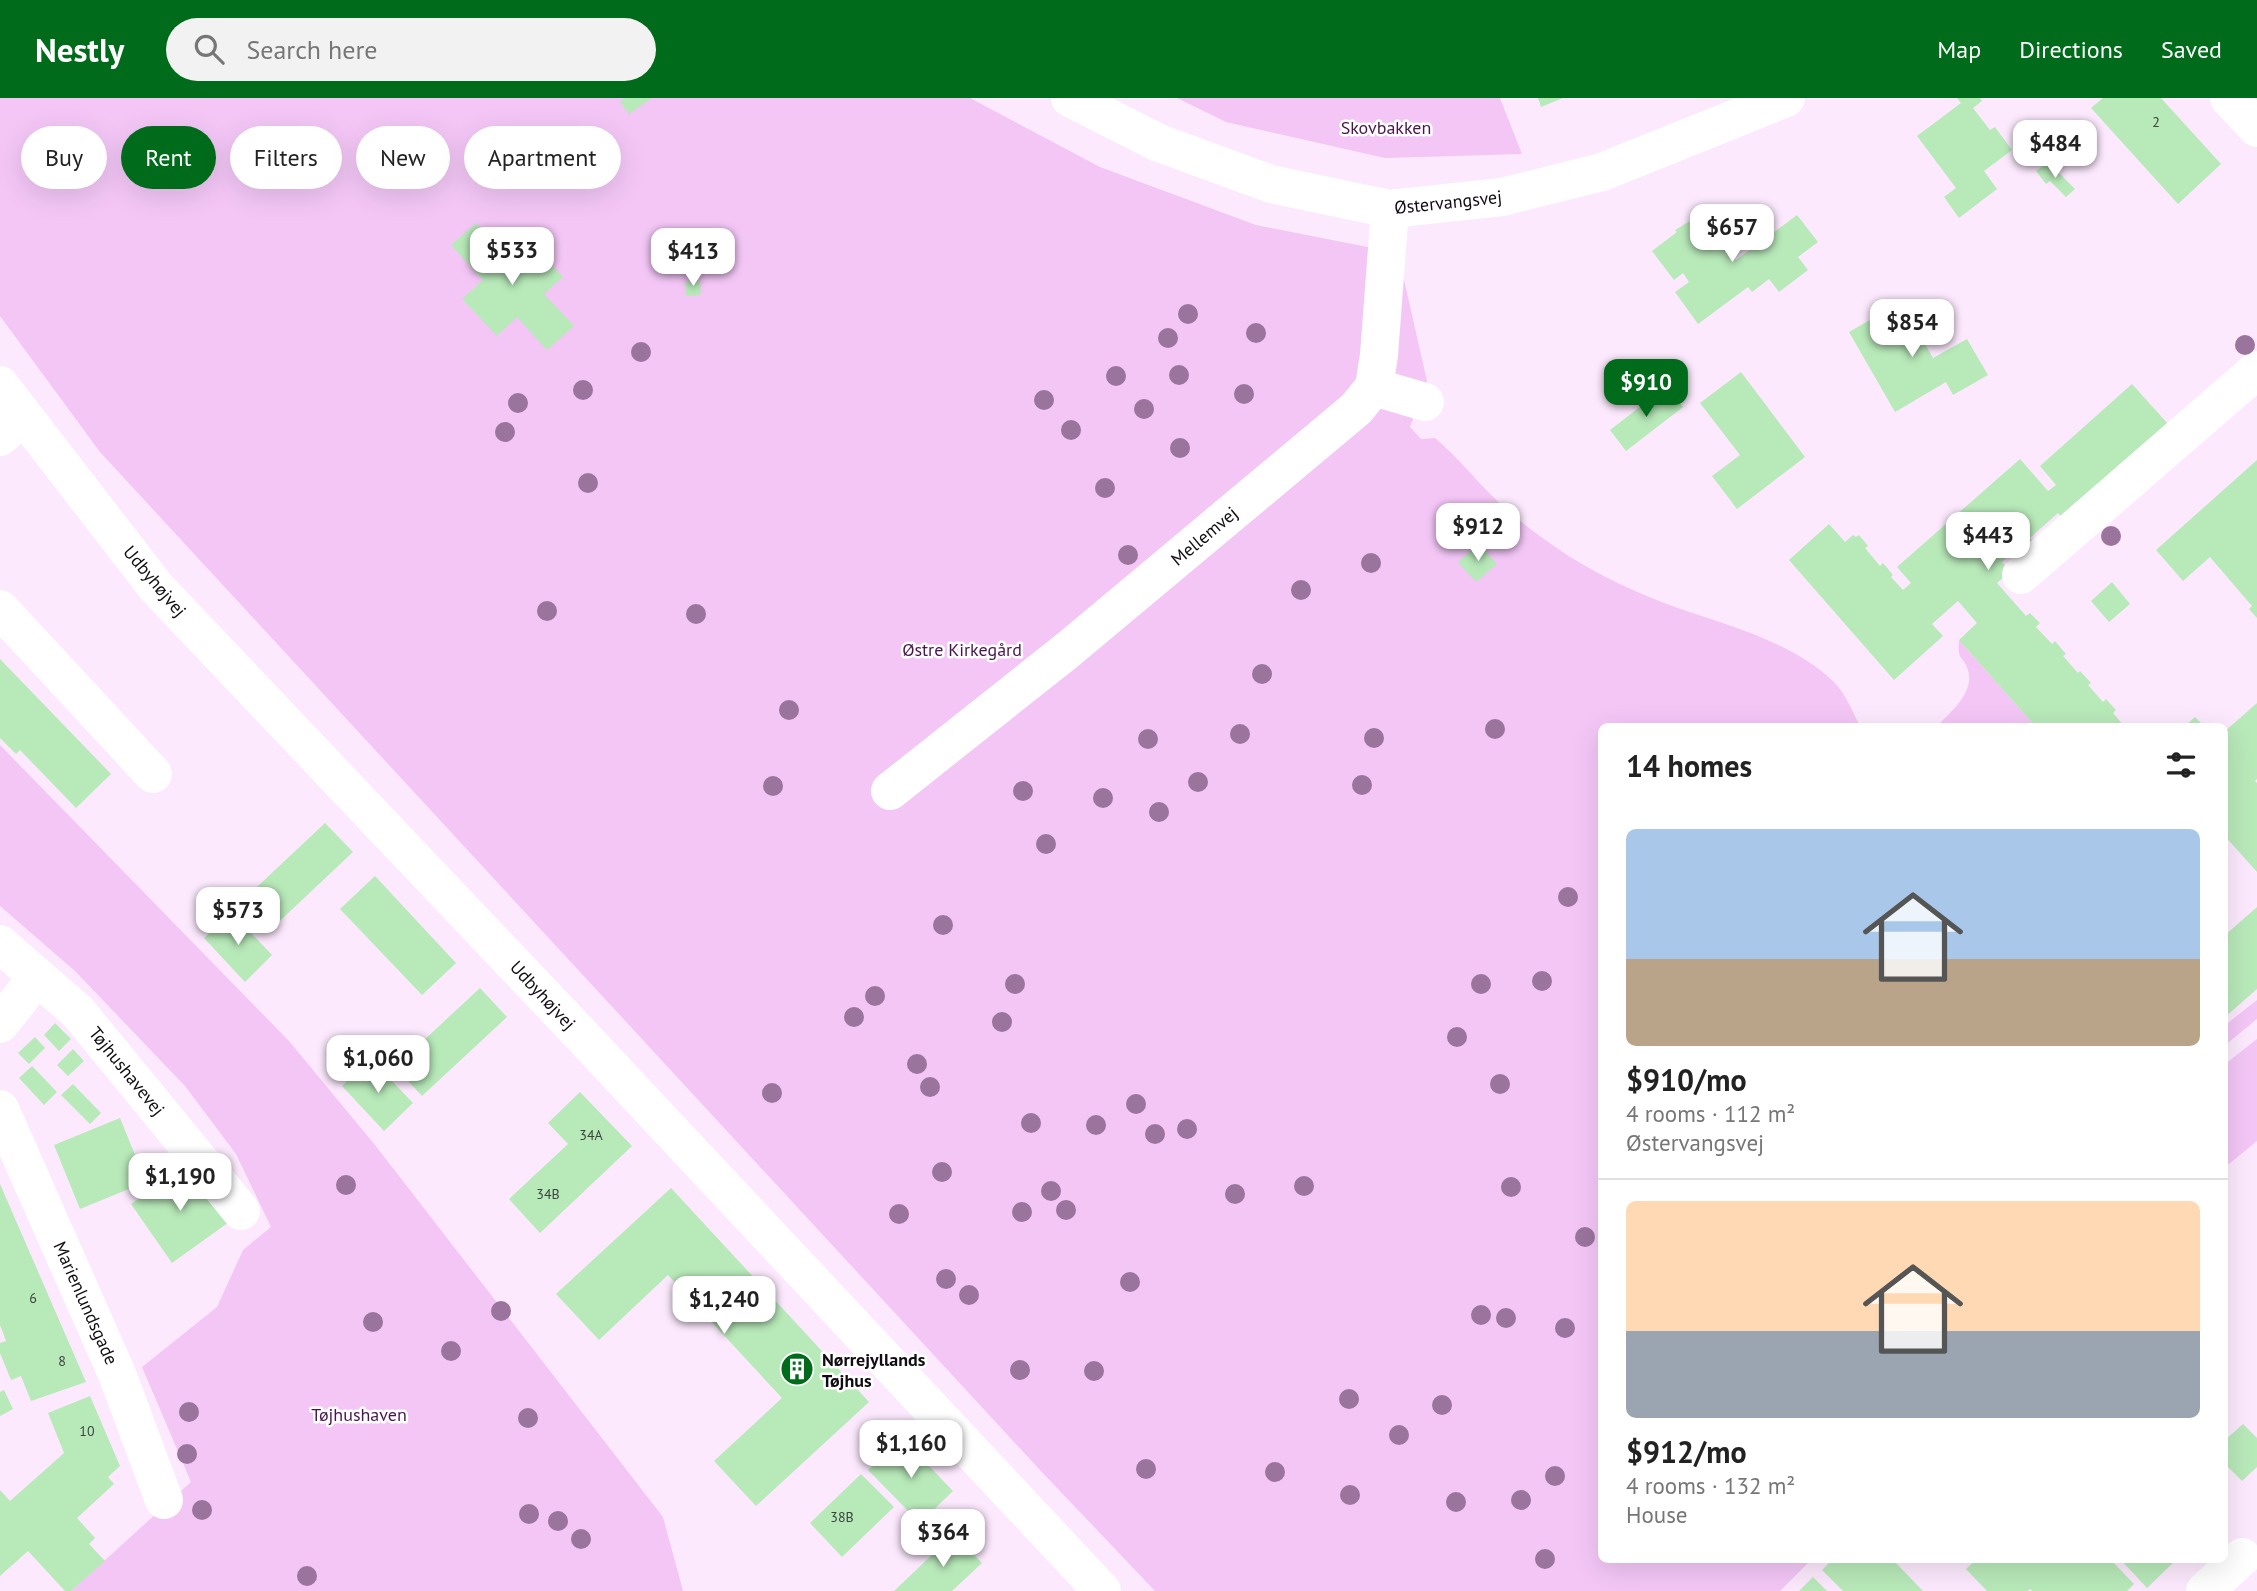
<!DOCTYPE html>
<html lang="en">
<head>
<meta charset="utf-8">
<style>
	body { margin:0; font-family:"PT Sans",sans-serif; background:#f2f2f2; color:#222; height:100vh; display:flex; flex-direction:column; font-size:26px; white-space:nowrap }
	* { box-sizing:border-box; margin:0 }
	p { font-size:23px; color:#767676 }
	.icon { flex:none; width:38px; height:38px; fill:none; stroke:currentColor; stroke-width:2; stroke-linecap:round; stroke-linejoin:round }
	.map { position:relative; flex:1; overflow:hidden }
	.side { position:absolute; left:1598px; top:625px; width:630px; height:840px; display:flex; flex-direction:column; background:#fff; border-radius:10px; box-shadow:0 7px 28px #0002 }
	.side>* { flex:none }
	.hud { position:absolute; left:21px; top:28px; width:665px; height:63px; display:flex; gap:14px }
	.price { position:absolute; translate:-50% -60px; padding:0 16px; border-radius:14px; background:#fff; color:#222; font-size:23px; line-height:46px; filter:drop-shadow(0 2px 4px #0008) }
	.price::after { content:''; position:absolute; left:50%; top:42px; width:21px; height:16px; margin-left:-10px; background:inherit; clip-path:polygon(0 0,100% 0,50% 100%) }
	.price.on { background:#006b1a; color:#fff }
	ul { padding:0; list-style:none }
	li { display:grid; align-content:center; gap:14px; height:371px; padding:0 28px }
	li+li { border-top:2px solid #e0e0e0 }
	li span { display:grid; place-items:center; height:217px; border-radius:10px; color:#555 }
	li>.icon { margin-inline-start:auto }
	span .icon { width:126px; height:126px; fill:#fffc; stroke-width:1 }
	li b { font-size:30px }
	h2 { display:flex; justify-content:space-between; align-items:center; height:84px; padding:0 28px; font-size:30px }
	.pill { padding:0 24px; border-radius:32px; background:#fff; box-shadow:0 7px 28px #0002; font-size:24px; line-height:63px }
	.pill.on { background:#006b1a; color:#fff }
	header { display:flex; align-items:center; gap:42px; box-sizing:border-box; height:98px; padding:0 35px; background:#006b1a; color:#fff }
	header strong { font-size:33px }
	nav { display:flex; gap:38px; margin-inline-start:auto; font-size:24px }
	.search { width:490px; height:63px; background:#f2f2f2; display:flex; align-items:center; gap:18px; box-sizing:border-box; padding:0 24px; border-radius:38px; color:#767676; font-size:26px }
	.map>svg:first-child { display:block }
	.green { fill:#f3c6f6 }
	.building { fill:#b8e9b9 }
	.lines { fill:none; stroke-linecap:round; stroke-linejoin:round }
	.minor { stroke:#fff; stroke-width:38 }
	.tree { fill:#9a749d }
	.labels { text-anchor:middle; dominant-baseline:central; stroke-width:5; stroke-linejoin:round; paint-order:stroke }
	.number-label { font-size:14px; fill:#3b433c }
	.park-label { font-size:18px; fill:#4a154f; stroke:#fff }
	.street-label { font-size:18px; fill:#110c12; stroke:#fff }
	.poi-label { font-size:18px; font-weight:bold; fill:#110c12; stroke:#fff; text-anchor:start }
</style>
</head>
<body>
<header>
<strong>Nestly</strong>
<div class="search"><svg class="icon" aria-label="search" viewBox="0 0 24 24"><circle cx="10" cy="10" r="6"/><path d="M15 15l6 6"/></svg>Search here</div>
<nav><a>Map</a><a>Directions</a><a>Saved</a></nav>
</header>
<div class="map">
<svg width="2257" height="1493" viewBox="0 0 2257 1493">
	<rect width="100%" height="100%" fill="#fce9fd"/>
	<!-- green -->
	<path class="green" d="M0,0H970L1100,69L1256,127L1398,155L1427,283L1410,329L1421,341L1435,340C1461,362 1481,389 1506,411C1525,428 1549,445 1570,459C1603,479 1639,496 1675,509C1729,528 1790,543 1833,583C1846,596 1852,613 1860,628H1601V1461H1812L1780,1493H1155L1039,1371L100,354L0,218Z
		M1177,0H1500L1522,56L1385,60L1226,24Z
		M1959,542L2035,628H1937C1951,614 1975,594 1968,572C1963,556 1957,564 1959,542Z
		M0,647L289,943L375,1047L663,1419L683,1493H71L191,1384L142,1269L217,1209L243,1152L271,1129L236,1056L185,988L75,873L0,808Z
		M2257,902V921L2224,948V928Z
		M2257,941V1043L2224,1070V967Z"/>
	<!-- building -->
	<path class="building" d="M625,0H652L629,16L620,4Z
		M1538,0H1563L1541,9Z
		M1957,0H1980L1982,3L1973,10L1990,32L1995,29L2012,52L1984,73L1997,91L1959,120L1944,99L1956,90L1917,38L1961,5Z
		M2103,0H2161L2221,66L2178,106L2091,10Z
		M2047,65L2055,76L2057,73L2075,91L2066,99L2050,83L2046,86L2036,73Z
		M1797,117L1818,144L1798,159L1808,172L1779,194L1769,181L1752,194L1748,189L1698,226L1675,194L1689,184L1683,175L1674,182L1652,153L1677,134L1675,132L1695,120L1706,136L1713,131L1736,162L1755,148L1749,141L1763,130L1769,138Z
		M476,125L508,159L527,141L563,179L544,196L574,228L547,252L517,219L497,238L462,201L483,182L451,147Z
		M700,183L701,197L686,198L685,184Z
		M1901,204L1933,260L1967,241L1988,277L1953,297L1946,284L1895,314L1849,234Z
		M1741,274L1805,359L1737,411L1712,378L1740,357L1700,305Z
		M2132,286L2169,327L2071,430L2058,415L2030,440L2032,442L2021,452L2019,450L2002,464L2010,474L1997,485L2026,518L2030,515L2040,525L2036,529L2052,546L2055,543L2066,556L2063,558L2078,575L2080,573L2091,585L2088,587L2103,604L2106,601L2116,612L2113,615L2124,628H2035L1959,542L1977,525L1958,503L1932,526L1943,538L1894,582L1789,462L1829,426L1845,444L1853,437L1856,439L1859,437L1868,448L1865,450L1880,468L1883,465L1893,477L1891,479L1903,492L1911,485L1897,469L2020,361L2048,393L2056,387L2040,368Z
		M1667,288L1683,309L1626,353L1610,332Z
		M2257,362V520L2249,511L2252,508L2210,459L2183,483L2156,452Z
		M1479,446L1497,466L1476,484L1458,464Z
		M2112,484L2130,506L2109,524L2091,503Z
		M0,561L111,676L76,710L20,652L16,656L0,640Z
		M2257,605V681L2255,683L2257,685V774L2224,737V634Z
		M2195,619L2204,628H2185Z
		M325,725L353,754L267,835L239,806Z
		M375,778L456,865L422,897L340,811Z
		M2257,809V891L2224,920V838Z
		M231,814L272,857L245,884L204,840Z
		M480,890L507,919L422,998L395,969Z
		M55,925L71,941L59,953L44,937Z
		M35,939L45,950L29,966L18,955Z
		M73,951L84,963L68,978L57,967Z
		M371,961L413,1005L384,1033L342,988Z
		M32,968L57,994L44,1007L19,980Z
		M73,986L101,1015L90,1026L61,997Z
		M580,994L632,1048L540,1135L509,1101L568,1046L548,1025Z
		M120,1020L146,1084L80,1111L54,1047Z
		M188,1066L229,1124L172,1165L131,1106Z
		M0,1086L86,1284L31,1303L21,1278L11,1282L0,1255V1245L6,1243L0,1227Z
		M671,1090L869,1304L756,1408L714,1363L782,1300L668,1177L599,1242L556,1196Z
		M4,1292L13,1311L0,1318V1294Z
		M90,1298L120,1368L108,1379L114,1386L77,1420L95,1440L89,1446L105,1463L71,1493H65L28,1453L0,1478V1392L10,1403L64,1355L48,1315Z
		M2243,1326L2257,1340V1369L2242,1383L2224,1365V1343Z
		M902,1340L953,1393L920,1425L868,1372Z
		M861,1376L894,1409L842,1459L810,1425Z
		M954,1436L982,1465L952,1493H894Z
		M1833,1461H1892L1923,1493H1843L1822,1472Z
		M1977,1461H2110L2134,1486L2127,1493H2032L2030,1491L2028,1493H1987L1966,1471Z
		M2120,1461H2177L2147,1490Z
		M1813,1479L1827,1493H1799Z"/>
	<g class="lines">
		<!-- minor -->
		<path class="minor" d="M1070,0L1159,45L1271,86L1390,111L1502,99L1602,74L1786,0
			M2229,0L2257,30
			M0,287L156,489L585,941L1102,1493
			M1374,289L1425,304
			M0,339L24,318
			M2021,477L2257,272
			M0,511L153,676
			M890,693L1069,551L1356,311L1374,289L1379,257L1390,111
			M0,846L78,914L241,1113
			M0,926L37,879
			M0,1011L117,1276L164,1402
			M2205,1493L2242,1459"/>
	</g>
	<!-- trees -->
	<g class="tree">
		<circle cx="1188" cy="216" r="10"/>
		<circle cx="1256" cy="235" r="10"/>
		<circle cx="1168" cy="240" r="10"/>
		<circle cx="2245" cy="247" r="10"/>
		<circle cx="641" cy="254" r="10"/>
		<circle cx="1179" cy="277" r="10"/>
		<circle cx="1116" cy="278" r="10"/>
		<circle cx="583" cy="292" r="10"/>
		<circle cx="1244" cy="296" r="10"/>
		<circle cx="1044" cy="302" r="10"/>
		<circle cx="518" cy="305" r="10"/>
		<circle cx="1144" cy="311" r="10"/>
		<circle cx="1071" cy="332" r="10"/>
		<circle cx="505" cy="334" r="10"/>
		<circle cx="1180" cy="350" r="10"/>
		<circle cx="588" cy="385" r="10"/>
		<circle cx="1105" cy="390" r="10"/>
		<circle cx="2111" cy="438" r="10"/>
		<circle cx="1128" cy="457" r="10"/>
		<circle cx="1371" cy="465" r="10"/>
		<circle cx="1301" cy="492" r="10"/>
		<circle cx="547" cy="513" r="10"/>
		<circle cx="696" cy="516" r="10"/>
		<circle cx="1262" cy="576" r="10"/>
		<circle cx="789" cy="612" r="10"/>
		<circle cx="1495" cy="631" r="10"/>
		<circle cx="1240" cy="636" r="10"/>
		<circle cx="1374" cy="640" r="10"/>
		<circle cx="1148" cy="641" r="10"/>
		<circle cx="1198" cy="684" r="10"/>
		<circle cx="1362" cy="687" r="10"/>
		<circle cx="773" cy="688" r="10"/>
		<circle cx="1023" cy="693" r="10"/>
		<circle cx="1103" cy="700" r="10"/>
		<circle cx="1159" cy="714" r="10"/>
		<circle cx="1046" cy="746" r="10"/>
		<circle cx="1568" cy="799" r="10"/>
		<circle cx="943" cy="827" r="10"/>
		<circle cx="1542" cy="883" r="10"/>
		<circle cx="1015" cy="886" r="10"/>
		<circle cx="1481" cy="886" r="10"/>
		<circle cx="875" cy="898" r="10"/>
		<circle cx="854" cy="919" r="10"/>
		<circle cx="1002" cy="924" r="10"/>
		<circle cx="1457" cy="939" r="10"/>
		<circle cx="917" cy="966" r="10"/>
		<circle cx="1500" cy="986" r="10"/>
		<circle cx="930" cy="989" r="10"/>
		<circle cx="772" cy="995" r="10"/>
		<circle cx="1136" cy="1006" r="10"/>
		<circle cx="1031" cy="1025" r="10"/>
		<circle cx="1096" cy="1027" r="10"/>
		<circle cx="1187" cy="1031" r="10"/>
		<circle cx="1155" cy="1036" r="10"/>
		<circle cx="942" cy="1074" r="10"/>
		<circle cx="346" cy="1087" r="10"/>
		<circle cx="1304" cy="1088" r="10"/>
		<circle cx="1511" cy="1089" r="10"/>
		<circle cx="1051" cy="1093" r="10"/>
		<circle cx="1235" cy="1096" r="10"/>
		<circle cx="1066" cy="1112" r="10"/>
		<circle cx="1022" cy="1114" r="10"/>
		<circle cx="899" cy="1116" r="10"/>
		<circle cx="1585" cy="1139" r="10"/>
		<circle cx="946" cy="1181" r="10"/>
		<circle cx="1130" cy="1184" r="10"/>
		<circle cx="969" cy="1197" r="10"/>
		<circle cx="501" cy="1213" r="10"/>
		<circle cx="1481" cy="1217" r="10"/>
		<circle cx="1506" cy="1220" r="10"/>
		<circle cx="373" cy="1224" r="10"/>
		<circle cx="1565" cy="1230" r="10"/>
		<circle cx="451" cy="1253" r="10"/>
		<circle cx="1020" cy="1272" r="10"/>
		<circle cx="1094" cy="1273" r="10"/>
		<circle cx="1349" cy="1301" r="10"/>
		<circle cx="1442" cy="1307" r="10"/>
		<circle cx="189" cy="1314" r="10"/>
		<circle cx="528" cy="1320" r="10"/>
		<circle cx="1399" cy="1337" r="10"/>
		<circle cx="187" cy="1356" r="10"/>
		<circle cx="1146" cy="1371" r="10"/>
		<circle cx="1275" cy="1374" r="10"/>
		<circle cx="1555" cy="1378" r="10"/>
		<circle cx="1350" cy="1397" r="10"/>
		<circle cx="1521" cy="1402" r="10"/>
		<circle cx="1456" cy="1404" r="10"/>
		<circle cx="202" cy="1412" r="10"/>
		<circle cx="529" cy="1416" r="10"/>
		<circle cx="558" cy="1423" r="10"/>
		<circle cx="581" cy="1441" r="10"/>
		<circle cx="1545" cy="1461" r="10"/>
		<circle cx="307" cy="1478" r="10"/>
	</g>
	<!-- icons -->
	<defs>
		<symbol id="building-disc" viewBox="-11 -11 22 22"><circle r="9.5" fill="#006b1a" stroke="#fff"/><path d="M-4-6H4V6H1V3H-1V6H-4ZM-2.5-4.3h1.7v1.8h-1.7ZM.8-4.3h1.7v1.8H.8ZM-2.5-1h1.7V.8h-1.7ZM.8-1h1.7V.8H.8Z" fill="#fff"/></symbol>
	</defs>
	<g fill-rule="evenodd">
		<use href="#building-disc" x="778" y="1252" width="38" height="38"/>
	</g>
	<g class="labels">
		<!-- number labels -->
		<g class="number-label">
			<text x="2156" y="24">2</text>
			<text x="591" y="1037">34A</text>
			<text x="548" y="1096">34B</text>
			<text x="33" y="1200">6</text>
			<text x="62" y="1263">8</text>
			<text x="87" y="1333">10</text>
			<text x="842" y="1419">38B</text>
		</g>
		<!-- park labels -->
		<g class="park-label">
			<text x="1386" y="29">Skovbakken</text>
			<text x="962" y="551">Østre Kirkegård</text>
			<text x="359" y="1316">Tøjhushaven</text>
		</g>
		<!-- street labels -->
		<g class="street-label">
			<text transform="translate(1448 104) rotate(-6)">Østervangsvej</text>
			<text transform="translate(1204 438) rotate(-40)">Mellemvej</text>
			<text transform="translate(155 483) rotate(50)">Udbyhøjvej</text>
			<text transform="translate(543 897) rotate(47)">Udbyhøjvej</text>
			<text transform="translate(127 973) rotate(51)">Tøjhushavevej</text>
			<text transform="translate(86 1205) rotate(66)">Marienlundsgade</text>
		</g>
		<!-- poi labels -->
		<g class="poi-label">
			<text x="822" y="1261">Nørrejyllands<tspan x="822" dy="21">Tøjhus</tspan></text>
		</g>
	</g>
</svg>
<b class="price" style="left:2055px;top:82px">$484</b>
<b class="price" style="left:1732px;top:166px">$657</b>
<b class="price" style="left:512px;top:189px">$533</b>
<b class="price" style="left:693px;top:190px">$413</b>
<b class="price" style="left:1912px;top:261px">$854</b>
<b class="price on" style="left:1646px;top:321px">$910</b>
<b class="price" style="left:1478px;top:465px">$912</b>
<b class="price" style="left:1988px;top:474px">$443</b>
<b class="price" style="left:238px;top:849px">$573</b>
<b class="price" style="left:378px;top:997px">$1,060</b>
<b class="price" style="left:180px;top:1115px">$1,190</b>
<b class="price" style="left:724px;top:1238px">$1,240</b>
<b class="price" style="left:911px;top:1382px">$1,160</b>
<b class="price" style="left:943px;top:1471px">$364</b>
<div class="hud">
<a class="pill">Buy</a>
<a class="pill on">Rent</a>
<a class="pill">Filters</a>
<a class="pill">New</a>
<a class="pill">Apartment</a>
</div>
<section class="side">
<h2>14 homes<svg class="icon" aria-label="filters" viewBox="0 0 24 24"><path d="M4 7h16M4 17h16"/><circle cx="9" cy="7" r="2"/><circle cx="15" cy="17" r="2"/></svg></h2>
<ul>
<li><span style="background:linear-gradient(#a9c7e8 60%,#b9a48a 0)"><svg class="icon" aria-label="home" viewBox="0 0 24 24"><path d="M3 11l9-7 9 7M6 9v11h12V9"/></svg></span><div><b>$910/mo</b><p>4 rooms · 112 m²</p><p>Østervangsvej</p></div></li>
<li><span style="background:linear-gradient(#ffd9b3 60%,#9aa5b1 0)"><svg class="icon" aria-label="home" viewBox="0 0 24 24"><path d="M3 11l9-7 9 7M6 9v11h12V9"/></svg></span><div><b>$912/mo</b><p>4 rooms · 132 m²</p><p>House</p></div></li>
</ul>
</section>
</div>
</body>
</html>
